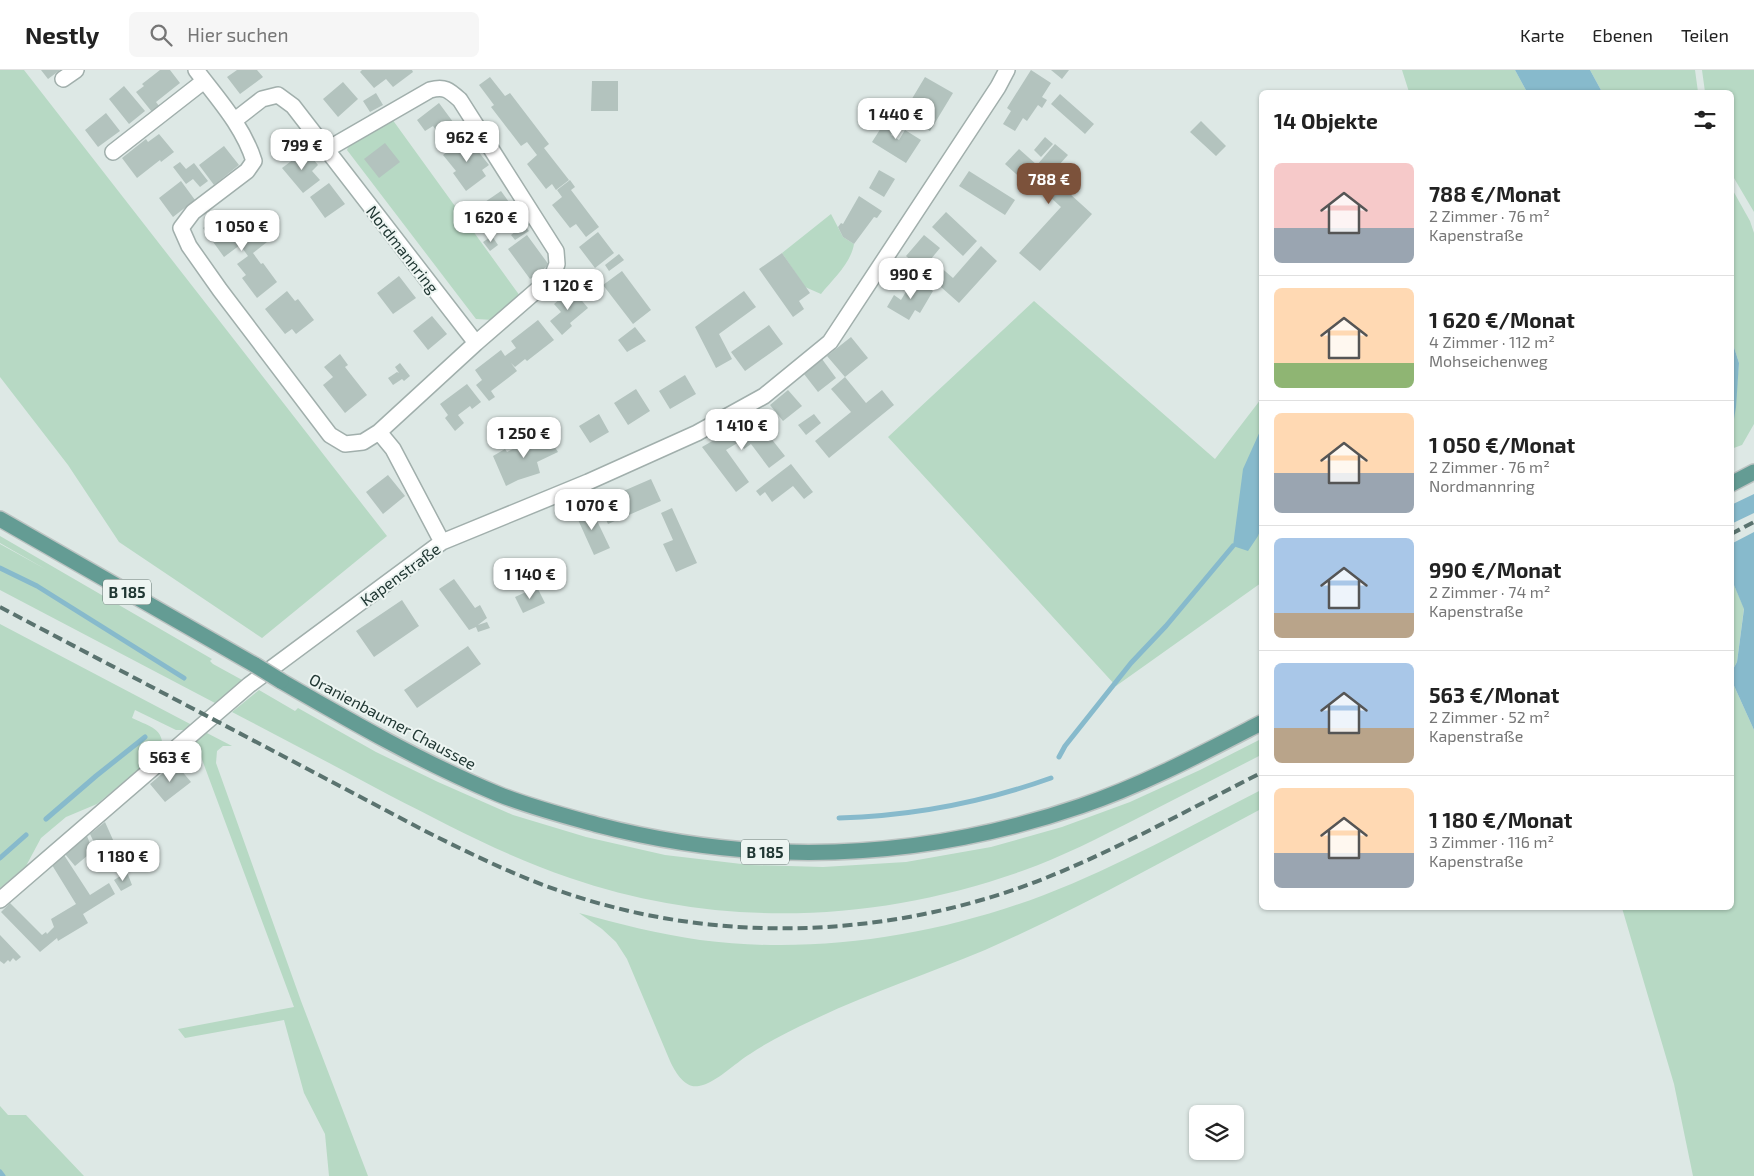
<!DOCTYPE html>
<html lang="de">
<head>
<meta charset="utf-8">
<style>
	body { margin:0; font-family:"Exo 2",sans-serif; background:#f6f6f6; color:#222; height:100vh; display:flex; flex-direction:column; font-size:19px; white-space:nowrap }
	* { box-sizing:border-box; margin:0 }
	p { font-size:16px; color:#767676 }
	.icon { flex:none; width:28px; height:28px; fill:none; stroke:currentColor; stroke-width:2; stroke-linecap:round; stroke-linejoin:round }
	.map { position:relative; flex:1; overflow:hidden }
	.panel { position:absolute; left:1259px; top:20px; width:475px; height:820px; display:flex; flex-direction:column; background:#fff; border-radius:8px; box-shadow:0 1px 4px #0004 }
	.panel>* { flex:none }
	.fabs { position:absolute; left:1189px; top:1035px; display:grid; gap:10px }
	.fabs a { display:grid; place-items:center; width:55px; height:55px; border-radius:8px; background:#fff; box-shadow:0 1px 4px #0004; font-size:25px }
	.price { position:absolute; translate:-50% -42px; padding:0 11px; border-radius:10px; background:#fff; color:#222; font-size:16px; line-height:32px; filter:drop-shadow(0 1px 2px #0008) }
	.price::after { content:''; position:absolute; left:50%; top:30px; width:15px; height:11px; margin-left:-8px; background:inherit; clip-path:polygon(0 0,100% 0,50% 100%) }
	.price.active { background:#7c523b; color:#fff }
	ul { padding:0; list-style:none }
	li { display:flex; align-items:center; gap:15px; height:125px; padding:0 15px }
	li+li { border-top:1px solid #e0e0e0 }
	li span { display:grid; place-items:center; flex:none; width:140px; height:100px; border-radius:8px; color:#555 }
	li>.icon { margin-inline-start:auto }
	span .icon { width:60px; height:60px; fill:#fffc; stroke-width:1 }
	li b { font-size:21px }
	h2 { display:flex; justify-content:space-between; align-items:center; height:60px; padding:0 15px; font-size:21px }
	header { display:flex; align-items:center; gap:30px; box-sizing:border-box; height:70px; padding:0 25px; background:#fff; border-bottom:1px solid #e0e0e0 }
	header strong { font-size:24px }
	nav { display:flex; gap:28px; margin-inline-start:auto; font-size:18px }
	.search { width:350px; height:45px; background:#f6f6f6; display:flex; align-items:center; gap:12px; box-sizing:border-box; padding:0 18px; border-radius:8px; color:#767676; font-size:19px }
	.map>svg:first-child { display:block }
	.green { fill:#b7d9c4 }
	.water { fill:#87bacc }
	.pier { fill:#dde8e5 }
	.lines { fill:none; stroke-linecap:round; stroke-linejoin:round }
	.stream { stroke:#87bacc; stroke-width:5 }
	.building { fill:#b3c3be }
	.street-casing { stroke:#a1afac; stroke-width:18 }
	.primary-casing { stroke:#bcc3c2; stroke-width:18 }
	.street { stroke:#fff; stroke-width:15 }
	.primary { stroke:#649c94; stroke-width:15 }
	.rail { stroke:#5a736f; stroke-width:4; stroke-dasharray:10 5; stroke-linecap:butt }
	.primary-bridge-casing { stroke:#bcc3c2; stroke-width:18; stroke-linecap:butt }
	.primary-bridge { stroke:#649c94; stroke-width:15 }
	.labels { text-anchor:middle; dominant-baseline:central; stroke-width:4; stroke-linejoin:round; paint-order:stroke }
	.shield { fill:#edf5f2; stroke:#5e706c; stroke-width:1 }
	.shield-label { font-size:15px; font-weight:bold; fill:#203733 }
	.street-label { font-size:16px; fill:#203733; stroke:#edf5f2 }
</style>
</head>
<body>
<header>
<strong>Nestly</strong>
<div class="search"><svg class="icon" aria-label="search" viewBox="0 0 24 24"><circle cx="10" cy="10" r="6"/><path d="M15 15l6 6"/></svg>Hier suchen</div>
<nav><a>Karte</a><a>Ebenen</a><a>Teilen</a></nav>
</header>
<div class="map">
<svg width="1754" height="1106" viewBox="0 0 1754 1106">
	<rect width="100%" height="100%" fill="#dde8e5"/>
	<!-- green -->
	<path class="green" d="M0,0H24L387,466L262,568L119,472L68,395L0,307Z
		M1402,0H1515L1527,22H1409Z
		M1590,0H1695L1698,22H1602Z
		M1702,0H1754V142L1731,103V22H1705Z
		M392,49L520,226L493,250L476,249L347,80L350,72Z
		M1731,117L1750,151L1754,163V354L1742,375L1731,379L1739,293L1731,268Z
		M831,144L843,167L854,174C851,193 833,209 821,224L805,217L782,183Z
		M1034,231L1215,389L1261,329V513L1116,616L888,367Z
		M0,466L212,589L210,591L213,594L244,611L215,633L0,520V474L47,500L0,473Z
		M1731,508L1744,538L1737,592L1731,603Z
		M0,554L192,655L187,660H176L135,640L132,648C148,656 165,658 162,680L97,734L66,747L41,768L26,796L0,818Z
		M1731,609L1754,660V1106H1693L1674,1014L1622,838H1731Z
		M259,620L295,641L298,638L376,682L438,712L513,745L586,767L665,785L750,795L823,797L906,792L991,777L1062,757L1130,732L1200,700L1261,669V685C1220,706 1179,727 1138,748C1100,767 1062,787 1022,801C875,853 718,859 570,808C507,787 448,755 389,725C337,697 284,669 232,642Z
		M205,662L232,676H223L217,681L216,693L301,931L368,1106H329L325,1064L304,1023L284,950L185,968L178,959L294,937L194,668Z
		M1261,720V739C1170,787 1079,839 985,880C928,904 869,923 813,950C792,960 769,971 750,984C735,993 716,1013 699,1016C685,1019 675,1002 670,991L627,889L616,872L602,859L579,843C619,854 659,864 700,870C815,885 936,866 1044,825C1119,796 1190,756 1261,720Z
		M0,1036L8,1045H26L84,1106H0Z"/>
	<!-- water -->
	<path class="water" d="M1515,0H1590L1602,22H1527Z
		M1731,268L1739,293L1736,337L1731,367Z
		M1261,359V458L1258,466L1248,481L1233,476L1243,399Z
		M1731,383L1754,420V660L1731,609V603L1737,592L1744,539L1731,508Z"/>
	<!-- pier -->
	<path class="pier" d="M1734,383L1754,416V424L1731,435V385Z
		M1754,443V462L1731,474V454Z"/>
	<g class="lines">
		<!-- stream -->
		<path class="stream" d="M0,498L37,516L184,608
			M1059,687L1065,676L1131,593L1166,556L1233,476
			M839,748C911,746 984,732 1051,708
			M46,749L96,706L145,667
			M0,788L26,765
			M0,1102L3,1106"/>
	</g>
	<!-- building -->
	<path class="building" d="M41,0H60L48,9Z
		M160,0H170L180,13L156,32L159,36L152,42L136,22L144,16L142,14Z
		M237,0H257L263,7L240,24L227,7Z
		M362,0H412L413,2L393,17L386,9L374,18L360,2Z
		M1031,0L1051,13L1042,27L1047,30L1042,38L1038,35L1027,51L1023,48L1015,61L1003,54L1011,41L1007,38Z
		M1051,0H1069L1062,9Z
		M490,7L505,26L510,23L549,74L544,78L569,110L556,120L552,114L546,119L527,94L537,85L527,72L521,76L491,37L494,35L479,15Z
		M925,7L953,23L930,61L911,49L915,41L907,37Z
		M592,11H618V41H591Z
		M343,12L358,29L338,47L323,29Z
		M124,16L145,41L129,54L109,29Z
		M376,23L383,35L370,42L363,31Z
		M1060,24L1094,54L1085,64L1051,34Z
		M439,33L456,56L441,67L433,56L425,61L417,50Z
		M106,43L120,61L98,77L85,60Z
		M890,44L900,50L891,65L899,70L905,60L921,70L906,93L872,72Z
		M1201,51L1226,76L1216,86L1190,62Z
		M159,64L174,82L161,92L160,90L137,108L122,88L146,69L148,72Z
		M466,66L489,95L482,100L486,106L466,121L453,103L456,101L443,85Z
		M1045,67L1053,74L1041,87L1034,80Z
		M385,73L400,92L379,108L364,89Z
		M1055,74L1068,85L1059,95L1068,103L1058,113L1092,144L1040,201L1019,183L1061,137L1040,118L1036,122L1005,94L1019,79L1037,95Z
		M224,76L239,95L214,115L199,95Z
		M306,80L318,95L312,101L320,110L303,123L282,98Z
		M180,92L186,99L194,93L208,111L200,117L193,109L186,114L173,97Z
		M879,100L895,109L884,127L869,118Z
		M969,101L1015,130L1005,145L959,116Z
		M570,110L575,117L571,120L599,157L586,167L576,154L570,158L552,135L562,127L557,120Z
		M181,111L195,130L173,147L159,128Z
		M329,113L345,134L325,148L310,127Z
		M501,121L517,143L499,156L482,134Z
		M859,126L882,141L877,148L874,147L854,174L843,167L838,157L841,153L843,154Z
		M225,142L246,170L259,161L267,172L253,183L261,194L263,193L277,212L257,228L242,208L246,205L237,194L248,186L240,175L224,187L203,158Z
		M946,142L977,171L963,186L932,157Z
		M524,155L529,161L515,170L511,165Z
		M598,162L614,183L595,198L579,177Z
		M527,165L549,195L530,209L508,179Z
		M924,165L940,178L931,189L953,208L981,176L997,191L959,233L906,186Z
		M492,166L498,175L490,181L483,172Z
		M782,183L810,223L799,231L804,239L793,247L759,199Z
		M619,184L624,190L609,201L605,195Z
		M622,201L651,240L633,254L603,215Z
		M399,206L416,228L393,244L377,223Z
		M914,208L933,221L920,243L915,240L909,250L887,237L894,225L901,230Z
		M572,219L588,238L570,253L572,256L562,265L550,251L561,242L554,234Z
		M287,221L295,231L298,229L314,250L296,264L292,259L285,264L265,239Z
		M744,221L756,237L719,264L732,289L716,298L695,257Z
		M432,246L447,264L428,280L413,261Z
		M538,250L554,270L527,291L525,289L515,297L511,293L517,301L491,321L495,327L489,331L476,315L482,310L475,300L501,280L505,286L516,278L511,271Z
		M769,255L783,274L745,301L731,282Z
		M635,257L646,271L627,282L618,270Z
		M851,267L868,288L845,307L827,286Z
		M340,284L348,295L345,297L367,325L345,343L323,315L333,307L324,297Z
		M822,289L836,308L818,322L804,304Z
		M400,293L410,306L404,311L402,309L393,315L388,308L397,302L399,303L395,297Z
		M685,305L696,324L670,339L659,321Z
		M845,307L866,333L882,320L894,335L829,388L815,371L851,342L831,319Z
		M467,314L481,332L472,339L470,336L458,345L464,353L455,361L445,348L448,345L440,334Z
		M636,319L650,341L628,355L614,333Z
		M788,320L802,336L783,351L770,335Z
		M599,344L609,362L590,373L579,356Z
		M814,344L821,353L806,365L798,355Z
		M754,347L785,386L769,398L751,374L744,379L739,372L726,380L749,412L736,422L702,377Z
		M545,362L558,382L537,392L540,403L518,410L506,416L493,386L505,379L507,382Z
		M791,394L813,422L804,429L793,416L772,432L765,422L760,426L756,421Z
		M388,405L405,426L383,444L366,422Z
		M651,409L661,431L608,454L598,432Z
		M590,436L610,478L594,485L575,443Z
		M672,438L697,493L676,502L663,474L673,470L661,443Z
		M454,509L475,538L480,535L487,548L478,555L487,552L490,558L478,562L476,557L469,560L439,519Z
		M537,517L545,533L523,543L515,527Z
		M402,530L419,556L374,587L356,561Z
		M468,576L481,594L417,638L404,620Z
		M175,693L191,712L165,732L150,714Z
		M105,752L122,790L106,798L90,764Z
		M87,766L93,781L75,796L65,784Z
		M64,785L90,825L109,813L115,824L83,844L88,853L58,871L57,868L40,882L1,842L10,833L42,865L46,862L47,864L54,857L51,849L76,834L52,795Z
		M127,802L132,815L121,821L114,810Z
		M0,865L21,887L16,891L13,888L10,892L8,890L4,894L0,891Z"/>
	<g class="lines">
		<defs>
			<path id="street" d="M196,0C218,29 243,56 254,91L247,101L193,142L181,158L189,176L220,220L330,365L345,374L363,372L379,362L476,273L293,36L278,25L262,29L235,50
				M63,9L76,0
				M326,80L430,20C445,16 449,20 460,30L556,181L557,194L552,207L476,273
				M113,82L204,11
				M379,362L393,379L442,472
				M0,830L249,615L442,472L588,412L697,363L764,326L830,272L998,17L1007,0"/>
			<path id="primary" d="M1731,414L1754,402
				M0,449L255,595
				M281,611C352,652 423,693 498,724C530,737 565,746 598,755C760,797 923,790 1081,736C1143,715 1203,683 1261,653"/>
		</defs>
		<!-- street casing -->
		<use href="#street" class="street-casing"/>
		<!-- primary casing -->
		<use href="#primary" class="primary-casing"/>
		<!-- street -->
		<use href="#street" class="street"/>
		<!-- primary -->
		<use href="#primary" class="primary"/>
		<!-- rail -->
		<path class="rail" d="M1731,464L1754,452
			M0,537L427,762C469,783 512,804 557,820C709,874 878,870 1030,814C1110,784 1185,741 1261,703"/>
		<defs>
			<path id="primary-bridge" d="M255,595L281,611"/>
		</defs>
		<!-- primary-bridge casing -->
		<use href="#primary-bridge" class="primary-bridge-casing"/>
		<!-- primary-bridge -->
		<use href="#primary-bridge" class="primary-bridge"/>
	</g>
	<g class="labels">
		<!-- shield labels -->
		<g class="shield">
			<rect x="103" y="509.5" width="48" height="25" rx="4"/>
			<rect x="741" y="769.5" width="48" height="25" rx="4"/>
		</g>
		<g class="shield-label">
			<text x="127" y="522">B 185</text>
			<text x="765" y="782">B 185</text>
		</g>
		<!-- street labels -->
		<g class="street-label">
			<text transform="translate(403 179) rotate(52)">Nordmannring</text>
			<text transform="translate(400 504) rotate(-36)">Kapenstraße</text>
			<text transform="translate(393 651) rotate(28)">Oranienbaumer Chaussee</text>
		</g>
	</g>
</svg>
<div class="fabs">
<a><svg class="icon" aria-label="layers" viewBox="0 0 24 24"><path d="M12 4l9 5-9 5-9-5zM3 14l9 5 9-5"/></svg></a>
</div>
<b class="price" style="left:896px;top:70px">1 440 €</b>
<b class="price" style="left:467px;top:93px">962 €</b>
<b class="price" style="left:302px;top:101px">799 €</b>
<b class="price active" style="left:1049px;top:135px">788 €</b>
<b class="price" style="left:491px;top:173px">1 620 €</b>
<b class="price" style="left:242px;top:182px">1 050 €</b>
<b class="price" style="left:911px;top:230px">990 €</b>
<b class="price" style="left:568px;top:241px">1 120 €</b>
<b class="price" style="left:742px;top:381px">1 410 €</b>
<b class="price" style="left:524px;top:389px">1 250 €</b>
<b class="price" style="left:592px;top:461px">1 070 €</b>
<b class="price" style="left:530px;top:530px">1 140 €</b>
<b class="price" style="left:170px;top:713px">563 €</b>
<b class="price" style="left:123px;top:812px">1 180 €</b>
<section class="panel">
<h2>14 Objekte<svg class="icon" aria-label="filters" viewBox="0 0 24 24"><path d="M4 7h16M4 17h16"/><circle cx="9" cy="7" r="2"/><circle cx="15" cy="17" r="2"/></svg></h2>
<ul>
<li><span style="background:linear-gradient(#f6c9c9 65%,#9aa5b1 0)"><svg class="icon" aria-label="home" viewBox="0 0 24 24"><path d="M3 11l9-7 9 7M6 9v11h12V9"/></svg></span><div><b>788 €/Monat</b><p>2 Zimmer · 76 m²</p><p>Kapenstraße</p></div></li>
<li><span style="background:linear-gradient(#ffd9b3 75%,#8fb573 0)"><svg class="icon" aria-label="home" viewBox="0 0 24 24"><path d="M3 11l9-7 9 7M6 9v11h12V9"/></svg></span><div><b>1 620 €/Monat</b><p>4 Zimmer · 112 m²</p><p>Mohseichenweg</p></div></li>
<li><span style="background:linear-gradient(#ffd9b3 60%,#9aa5b1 0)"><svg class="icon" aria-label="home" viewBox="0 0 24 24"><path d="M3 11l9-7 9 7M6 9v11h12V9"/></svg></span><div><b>1 050 €/Monat</b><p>2 Zimmer · 76 m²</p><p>Nordmannring</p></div></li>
<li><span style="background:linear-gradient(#a9c7e8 75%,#b9a48a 0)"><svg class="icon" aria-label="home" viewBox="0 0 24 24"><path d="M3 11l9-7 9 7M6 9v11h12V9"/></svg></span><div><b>990 €/Monat</b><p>2 Zimmer · 74 m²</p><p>Kapenstraße</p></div></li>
<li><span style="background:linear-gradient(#a9c7e8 65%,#b9a48a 0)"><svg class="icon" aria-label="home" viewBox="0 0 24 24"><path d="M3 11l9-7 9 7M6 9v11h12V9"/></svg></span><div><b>563 €/Monat</b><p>2 Zimmer · 52 m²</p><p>Kapenstraße</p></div></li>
<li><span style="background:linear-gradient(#ffd9b3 65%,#9aa5b1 0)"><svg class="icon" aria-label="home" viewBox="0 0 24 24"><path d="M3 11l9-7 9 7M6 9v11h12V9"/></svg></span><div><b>1 180 €/Monat</b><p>3 Zimmer · 116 m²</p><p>Kapenstraße</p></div></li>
</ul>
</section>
</div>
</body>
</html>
